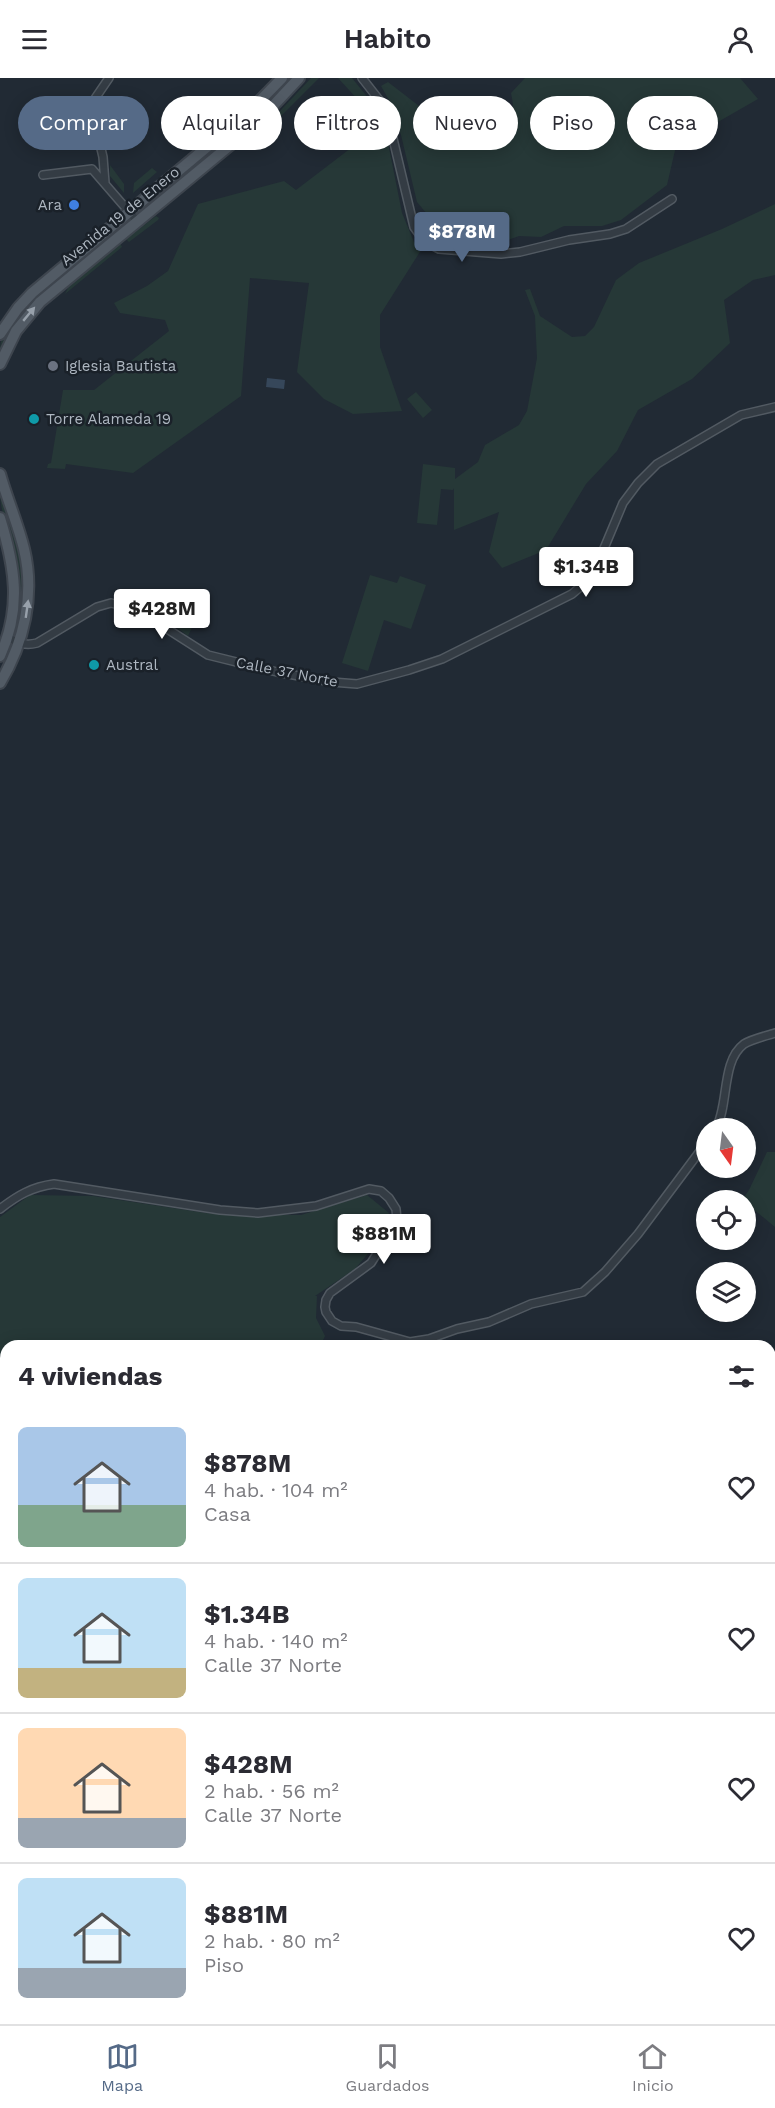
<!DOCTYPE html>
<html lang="es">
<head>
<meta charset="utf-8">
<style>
	body { margin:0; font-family:"Work Sans",sans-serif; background:#f2f2f3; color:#2b2b33; height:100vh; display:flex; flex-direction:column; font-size:22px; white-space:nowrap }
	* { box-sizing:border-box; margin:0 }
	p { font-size:20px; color:#7c7c81 }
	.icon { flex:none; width:33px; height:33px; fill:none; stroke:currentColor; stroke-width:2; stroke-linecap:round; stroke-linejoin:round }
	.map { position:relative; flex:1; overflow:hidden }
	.side { position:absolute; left:0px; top:1262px; width:776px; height:686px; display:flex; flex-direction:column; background:#fff; border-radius:18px 18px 0 0; box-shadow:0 3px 15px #0003 }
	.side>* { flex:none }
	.banner { position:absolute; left:18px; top:18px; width:740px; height:54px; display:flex; gap:12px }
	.needle { width:39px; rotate:166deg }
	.fabs { position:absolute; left:696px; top:1040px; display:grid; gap:12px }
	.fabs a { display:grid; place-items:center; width:60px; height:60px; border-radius:50%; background:#fff; box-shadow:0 3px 15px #0003; font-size:30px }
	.price { position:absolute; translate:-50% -51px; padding:0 14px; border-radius:6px; background:#fff; color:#222; font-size:20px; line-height:39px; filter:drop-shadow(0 2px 3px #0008) }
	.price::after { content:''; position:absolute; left:50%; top:36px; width:18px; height:14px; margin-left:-9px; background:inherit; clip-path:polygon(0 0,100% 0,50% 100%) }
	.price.active { background:#556a87; color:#fff }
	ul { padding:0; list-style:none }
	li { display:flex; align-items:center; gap:18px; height:150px; padding:0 18px }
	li+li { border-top:2px solid #e1e1e2 }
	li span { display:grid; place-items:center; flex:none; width:168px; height:120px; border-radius:9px; color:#555 }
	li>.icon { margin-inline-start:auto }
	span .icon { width:72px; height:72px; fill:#fffc; stroke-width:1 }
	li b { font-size:26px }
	h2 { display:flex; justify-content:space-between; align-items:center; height:72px; padding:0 18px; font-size:26px }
	.tag { padding:0 21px; border-radius:27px; background:#fff; box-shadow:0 3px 15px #0003; font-size:21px; line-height:54px }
	.tag.active { background:#556a87; color:#fff }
	header { display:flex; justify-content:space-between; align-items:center; height:78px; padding:0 18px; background:#fff; font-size:27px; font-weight:600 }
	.dock { display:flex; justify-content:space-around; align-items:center; height:84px; border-top:2px solid #e1e1e2; background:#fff; font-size:16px; color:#7c7c81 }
	.dock a { display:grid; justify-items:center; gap:3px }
	.dock .active { color:#556a87 }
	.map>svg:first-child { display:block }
	.green { fill:#263837 }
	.water { fill:#36475a }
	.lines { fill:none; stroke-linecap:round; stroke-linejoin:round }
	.street-casing { stroke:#525a62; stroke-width:10 }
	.primary-casing { stroke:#3e454e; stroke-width:14 }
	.street { stroke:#343c44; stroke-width:7 }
	.primary { stroke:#525b65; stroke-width:10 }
	.oneway { fill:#97a0aa }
	.shop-dot { fill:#3f7fe0; stroke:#1a2129; stroke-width:2 }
	.worship-dot { fill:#6b7280; stroke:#1a2129; stroke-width:2 }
	.culture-dot { fill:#0f9aa8; stroke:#1a2129; stroke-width:2 }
	.labels { text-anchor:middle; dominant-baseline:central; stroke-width:5; stroke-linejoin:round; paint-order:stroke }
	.poi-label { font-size:15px; fill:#aeb7c1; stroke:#1a2129; text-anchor:start }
	.street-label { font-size:15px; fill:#aeb7c1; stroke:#1a2129 }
</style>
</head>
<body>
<header><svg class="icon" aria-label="menu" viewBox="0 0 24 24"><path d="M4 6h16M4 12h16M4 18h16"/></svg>Habito<svg class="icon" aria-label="person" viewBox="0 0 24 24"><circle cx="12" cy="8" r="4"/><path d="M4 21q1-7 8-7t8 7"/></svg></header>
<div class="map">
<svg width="775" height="1946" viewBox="0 0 775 1946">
	<rect width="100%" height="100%" fill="#212a34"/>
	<!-- green -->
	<path class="green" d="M287,0H294L248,47L138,137L135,133Z
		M311,0H319L266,53L264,50Z
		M338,0H352L377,31L385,50L402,135L414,164L423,169L380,237V269L402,333L353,336L324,321L297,294L309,205L250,200L241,318L133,395L66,386L65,391L47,390L48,386L51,385L63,312H94L169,253L165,242L120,235L114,225L147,208L168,193L198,126L284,103L296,112L368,57L371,36Z
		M525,0H740L758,21L676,68L667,107L621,142L602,148H564L541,159L519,158L505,163L482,161L437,148L417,124L401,57L390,24L381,8L388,4L423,31H430L473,68L477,64L481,68L494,71C514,56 516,39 511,15Z
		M477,28L494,40L478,62L461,50Z
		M110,87L124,106V115L110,98Z
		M152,90L157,94L133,115L134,105Z
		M775,126V197L753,202L724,222L730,265L692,301L638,332L617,373L586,406L546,472L502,490L489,474L499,434L454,452V410L453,412L441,411L437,447L417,445L423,386L455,390V401L478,384L485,367L519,347L527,333L537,280L535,238L525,212L530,211L540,238L572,259L585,258L594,249L616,202L639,185L722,151Z
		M156,138L159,140L158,142L129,164L126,161Z
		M126,141L128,145L37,221L0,278C0,273 0,268 1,264C14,224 92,169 126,141Z
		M120,165L122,169L65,216L68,210Z
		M416,314L432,332L423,340L407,321Z
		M0,413L17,463L25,504L18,546L15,543C23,514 21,491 12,463C6,446 0,431 0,413Z
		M370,497L397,505L400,498L426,507L411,551L384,542L368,593L342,585Z
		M174,520L204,524L188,558L172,546Z
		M767,1074H775V1149L746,1125V1122H742L749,1112Z
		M30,1117L93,1118L213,1136L301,1137L367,1117L389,1135L376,1166L355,1191L315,1218H317L316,1240L325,1258L321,1266L362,1267L6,1268V1481L0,1480V1139Z
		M775,1529V1705L770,1703V1531Z
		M0,1608L6,1611V1662H0Z
		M0,1758H6V1900L0,1901Z
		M775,1919V1946H750L754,1941H770V1924Z
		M47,1941H109L102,1946H42Z
		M209,1941H342V1946H212Z
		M506,1941H597L593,1946H503Z"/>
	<!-- water -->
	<path class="water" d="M267,300L285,302L284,311L266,309Z"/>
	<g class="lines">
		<defs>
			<path id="street" d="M362,0L380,23L390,48L414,149L424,163L439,171L501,176L520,174L569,162L610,156L626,151L672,121
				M43,97L92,91L137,143
				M105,105L103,79L92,33L94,22L109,0
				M7,559C18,565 25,568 37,565L97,529L111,525L136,531L208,577L277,594L332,604L357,606L409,592L442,581L572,516L592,499L623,425L638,405L657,386L741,337L775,329
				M716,1050C729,1027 721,983 744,966C752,961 766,958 775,955
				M0,1131C18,1117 32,1109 54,1106L220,1132L258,1135L316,1128L369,1111L381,1113L389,1120L396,1131L397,1142L390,1155L371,1185L330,1215L326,1222L325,1229L326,1234L332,1243L341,1248L356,1249L410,1264L429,1261L457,1251L489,1244L531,1226L583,1214L605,1194L638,1156L706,1065"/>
			<path id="primary" d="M0,256L18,230L32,215L249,34L282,0
				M0,286L16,253L40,224L258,44L299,0
				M0,396C7,421 18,446 24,471C35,517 24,565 0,605
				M0,440C15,489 22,530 0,578"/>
		</defs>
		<!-- street casing -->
		<use href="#street" class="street-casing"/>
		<!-- primary casing -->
		<use href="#primary" class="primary-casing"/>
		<!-- street -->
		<use href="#street" class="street"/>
		<!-- primary -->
		<use href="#primary" class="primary"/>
	</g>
	<!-- one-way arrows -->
	<defs><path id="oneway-solid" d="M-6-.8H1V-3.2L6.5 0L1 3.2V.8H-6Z" transform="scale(1.5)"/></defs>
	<g class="oneway">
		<use href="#oneway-solid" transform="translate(29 236) rotate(-50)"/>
		<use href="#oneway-solid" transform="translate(27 531) rotate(-82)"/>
	</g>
	<!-- markers -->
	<circle class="shop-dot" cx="74" cy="127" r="6"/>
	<circle class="worship-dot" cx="53" cy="288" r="6"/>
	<g class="culture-dot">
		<circle cx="34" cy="341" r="6"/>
		<circle cx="94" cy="587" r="6"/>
	</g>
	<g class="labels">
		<!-- poi labels -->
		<g class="poi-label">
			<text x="62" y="127" text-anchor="end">Ara</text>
			<text x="65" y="288">Iglesia Bautista</text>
			<text x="46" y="341">Torre Alameda 19</text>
			<text x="106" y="587">Austral</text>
		</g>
		<!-- street labels -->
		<g class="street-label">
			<text transform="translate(120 138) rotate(-39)">Avenida 19 de Enero</text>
			<text transform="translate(287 594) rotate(11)">Calle 37 Norte</text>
		</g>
	</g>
</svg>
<div class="fabs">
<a><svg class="needle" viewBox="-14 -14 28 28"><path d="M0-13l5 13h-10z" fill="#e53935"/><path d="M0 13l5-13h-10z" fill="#7c7c81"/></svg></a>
<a><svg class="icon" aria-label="locate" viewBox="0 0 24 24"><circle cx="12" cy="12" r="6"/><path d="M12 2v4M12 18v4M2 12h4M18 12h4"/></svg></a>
<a><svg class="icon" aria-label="layers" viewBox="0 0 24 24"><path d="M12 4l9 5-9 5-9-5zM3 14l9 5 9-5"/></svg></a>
</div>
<b class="price active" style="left:462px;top:185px">$878M</b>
<b class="price" style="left:586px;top:520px">$1.34B</b>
<b class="price" style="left:162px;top:562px">$428M</b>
<b class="price" style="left:384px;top:1187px">$881M</b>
<div class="banner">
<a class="tag active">Comprar</a>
<a class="tag">Alquilar</a>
<a class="tag">Filtros</a>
<a class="tag">Nuevo</a>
<a class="tag">Piso</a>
<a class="tag">Casa</a>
</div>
<section class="side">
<h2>4 viviendas<svg class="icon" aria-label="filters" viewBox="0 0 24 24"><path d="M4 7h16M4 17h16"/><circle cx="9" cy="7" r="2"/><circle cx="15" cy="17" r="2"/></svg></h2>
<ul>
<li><span style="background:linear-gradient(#a9c7e8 65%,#7fa58c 0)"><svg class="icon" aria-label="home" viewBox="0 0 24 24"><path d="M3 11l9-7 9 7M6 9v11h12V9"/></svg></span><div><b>$878M</b><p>4 hab. · 104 m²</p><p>Casa</p></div><svg class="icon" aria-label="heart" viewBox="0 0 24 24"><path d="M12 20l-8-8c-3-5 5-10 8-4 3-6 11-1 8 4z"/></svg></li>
<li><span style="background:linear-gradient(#bfe0f5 75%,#c2b280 0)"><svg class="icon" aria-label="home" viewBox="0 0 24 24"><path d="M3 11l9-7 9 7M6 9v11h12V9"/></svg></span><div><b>$1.34B</b><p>4 hab. · 140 m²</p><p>Calle 37 Norte</p></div><svg class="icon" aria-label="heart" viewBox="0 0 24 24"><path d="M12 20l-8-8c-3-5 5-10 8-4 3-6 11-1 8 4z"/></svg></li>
<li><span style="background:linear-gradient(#ffd9b3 75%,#9aa5b1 0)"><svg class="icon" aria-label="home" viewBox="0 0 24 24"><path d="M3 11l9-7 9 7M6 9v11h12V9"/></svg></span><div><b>$428M</b><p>2 hab. · 56 m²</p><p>Calle 37 Norte</p></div><svg class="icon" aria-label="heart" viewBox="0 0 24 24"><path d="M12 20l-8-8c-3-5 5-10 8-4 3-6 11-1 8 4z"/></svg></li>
<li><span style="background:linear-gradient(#bfe0f5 75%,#9aa5b1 0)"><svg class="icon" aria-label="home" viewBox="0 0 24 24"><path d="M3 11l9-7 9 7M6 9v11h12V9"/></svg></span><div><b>$881M</b><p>2 hab. · 80 m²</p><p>Piso</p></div><svg class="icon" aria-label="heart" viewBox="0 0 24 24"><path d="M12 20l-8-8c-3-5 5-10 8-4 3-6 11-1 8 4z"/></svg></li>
</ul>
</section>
</div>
<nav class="dock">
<a class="active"><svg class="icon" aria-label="map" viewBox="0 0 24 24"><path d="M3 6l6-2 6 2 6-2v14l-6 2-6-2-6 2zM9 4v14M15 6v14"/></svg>Mapa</a>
<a><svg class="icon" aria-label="saved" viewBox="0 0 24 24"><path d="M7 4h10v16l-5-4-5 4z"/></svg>Guardados</a>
<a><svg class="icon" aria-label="home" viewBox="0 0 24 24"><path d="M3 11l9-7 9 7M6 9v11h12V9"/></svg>Inicio</a>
</nav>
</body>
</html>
